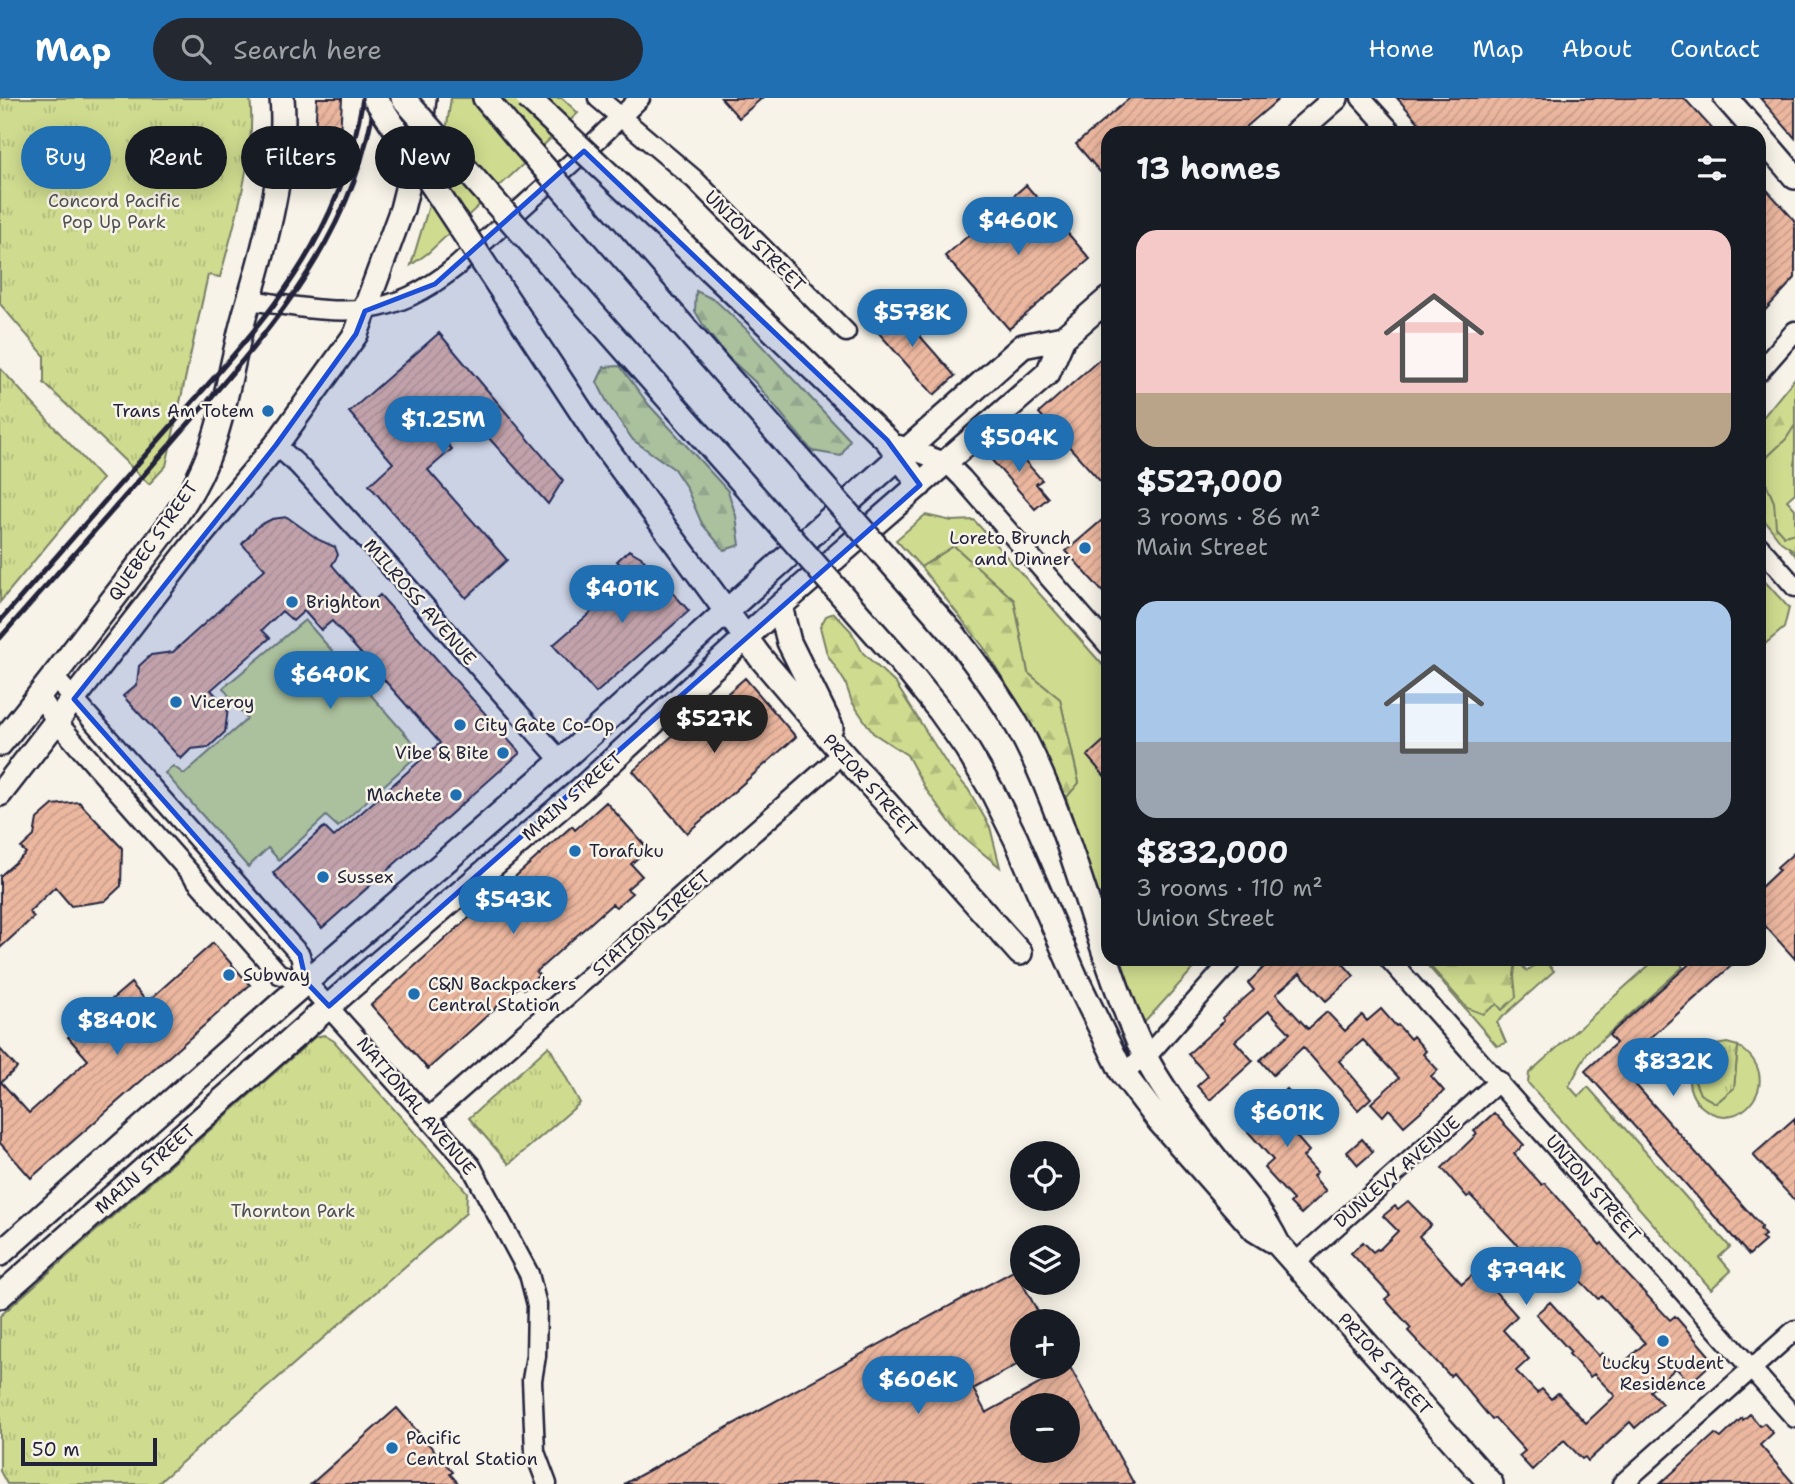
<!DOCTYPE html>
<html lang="en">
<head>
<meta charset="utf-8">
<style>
	body { margin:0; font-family:"Shantell Sans",sans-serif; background:#242831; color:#f1f3f6; height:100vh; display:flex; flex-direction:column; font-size:26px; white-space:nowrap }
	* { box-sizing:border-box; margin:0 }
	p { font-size:23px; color:#9ea1a6 }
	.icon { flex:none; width:38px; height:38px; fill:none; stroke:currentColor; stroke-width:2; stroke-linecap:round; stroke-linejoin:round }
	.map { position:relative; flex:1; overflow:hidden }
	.panel { position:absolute; left:1101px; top:28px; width:665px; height:840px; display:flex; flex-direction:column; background:#171b24; border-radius:21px; box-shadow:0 4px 18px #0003 }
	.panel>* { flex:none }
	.banner { position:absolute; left:21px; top:28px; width:665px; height:63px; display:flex; gap:14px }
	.controls { position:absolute; left:1010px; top:1043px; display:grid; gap:14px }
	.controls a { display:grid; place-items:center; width:70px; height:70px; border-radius:50%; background:#171b24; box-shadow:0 4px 18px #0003; font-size:35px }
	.scale { position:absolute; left:21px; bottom:18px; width:136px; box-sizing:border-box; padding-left:7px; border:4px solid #22223b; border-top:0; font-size:19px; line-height:24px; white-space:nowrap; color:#22223b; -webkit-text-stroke:5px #f7f3e8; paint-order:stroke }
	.price { position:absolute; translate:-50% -60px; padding:0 16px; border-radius:24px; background:#1f6fb2; color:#fff; font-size:23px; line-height:46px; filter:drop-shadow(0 2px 4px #0008) }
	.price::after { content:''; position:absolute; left:50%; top:42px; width:21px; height:16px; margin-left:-10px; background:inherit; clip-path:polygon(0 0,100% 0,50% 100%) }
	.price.current { background:#222; color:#fff }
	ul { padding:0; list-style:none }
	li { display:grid; align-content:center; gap:14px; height:371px; padding:0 35px }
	li span { display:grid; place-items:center; height:217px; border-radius:21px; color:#555 }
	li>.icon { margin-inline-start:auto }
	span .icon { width:126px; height:126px; fill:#fffc; stroke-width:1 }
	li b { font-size:30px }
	h2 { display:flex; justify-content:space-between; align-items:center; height:84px; padding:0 35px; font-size:30px }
	.chip { padding:0 24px; border-radius:32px; background:#171b24; box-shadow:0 4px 18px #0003; font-size:24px; line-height:63px }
	.chip.current { background:#1f6fb2; color:#fff }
	header { display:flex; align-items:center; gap:42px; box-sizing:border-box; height:98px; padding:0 35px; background:#1f6fb2; color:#fff }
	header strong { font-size:33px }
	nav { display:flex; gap:38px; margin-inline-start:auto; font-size:24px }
	.search { width:490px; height:63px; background:#242831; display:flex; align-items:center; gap:18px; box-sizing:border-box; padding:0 24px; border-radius:38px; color:#9ea1a6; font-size:26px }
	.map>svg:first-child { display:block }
	.green { fill:#cfdc8f; stroke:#787f65; stroke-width:2 }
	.forest { fill:url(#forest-firs); stroke:#787f65; stroke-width:2 }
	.park { fill:url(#park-tufts); stroke:#787f65; stroke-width:2 }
	.building { fill:url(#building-hatch); stroke:#22223b; stroke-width:2; fill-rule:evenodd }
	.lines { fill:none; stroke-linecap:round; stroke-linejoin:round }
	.minor-casing { stroke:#22223b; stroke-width:23 }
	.major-casing { stroke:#22223b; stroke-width:28 }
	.minor { stroke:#f7f3e8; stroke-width:18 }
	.major { stroke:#f7f3e8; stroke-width:23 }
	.rail { stroke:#22223b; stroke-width:5 }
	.major-bridge-casing { stroke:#22223b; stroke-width:28; stroke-linecap:butt }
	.major-bridge { stroke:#f7f3e8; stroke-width:23 }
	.marked { fill:#1d4ed8; fill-opacity:0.2; stroke:#1d4ed8; stroke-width:5; stroke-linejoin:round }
	.poi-dot { fill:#1f6fb2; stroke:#f7f3e8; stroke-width:2.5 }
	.labels { text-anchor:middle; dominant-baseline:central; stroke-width:5; stroke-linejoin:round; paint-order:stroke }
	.park-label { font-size:18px; fill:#4d5050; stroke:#f7f3e8 }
	.street-label { font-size:18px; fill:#22223b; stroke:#f7f3e8 }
	.poi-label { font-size:18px; fill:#22223b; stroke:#f7f3e8; text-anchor:start }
</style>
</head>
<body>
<header>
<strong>Map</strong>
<div class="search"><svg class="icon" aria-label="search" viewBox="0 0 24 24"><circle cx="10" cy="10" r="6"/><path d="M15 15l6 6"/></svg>Search here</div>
<nav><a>Home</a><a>Map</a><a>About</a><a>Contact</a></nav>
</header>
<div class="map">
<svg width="1795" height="1386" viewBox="0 0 1795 1386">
	<defs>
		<pattern id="forest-firs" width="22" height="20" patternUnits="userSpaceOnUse" patternTransform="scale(1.75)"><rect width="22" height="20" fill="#cfdc8f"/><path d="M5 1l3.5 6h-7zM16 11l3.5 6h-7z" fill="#b1bc7c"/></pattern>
		<pattern id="park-tufts" width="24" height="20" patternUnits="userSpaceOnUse" patternTransform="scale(1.75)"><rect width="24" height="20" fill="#cfdc8f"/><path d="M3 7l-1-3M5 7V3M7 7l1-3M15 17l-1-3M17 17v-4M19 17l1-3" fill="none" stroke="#b1bc7c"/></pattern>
		<pattern id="building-hatch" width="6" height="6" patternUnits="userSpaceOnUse" patternTransform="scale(1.75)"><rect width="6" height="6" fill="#ecb79f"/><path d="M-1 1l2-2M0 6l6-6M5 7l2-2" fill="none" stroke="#ca9d8a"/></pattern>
	</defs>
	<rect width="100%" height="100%" fill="#f7f3e8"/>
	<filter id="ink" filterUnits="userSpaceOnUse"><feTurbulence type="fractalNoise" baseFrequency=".0143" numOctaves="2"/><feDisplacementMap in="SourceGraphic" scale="14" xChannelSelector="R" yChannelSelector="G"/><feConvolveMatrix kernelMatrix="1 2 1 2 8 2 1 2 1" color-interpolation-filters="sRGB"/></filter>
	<g filter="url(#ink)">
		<!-- green -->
		<path class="green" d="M451,0H562L578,15L428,155L411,167L441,68Z
			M1795,289V395L1787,402L1795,411V457L1759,414V325Z
			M925,417L952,423L974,422L1108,573V823L1066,700L1079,684L1060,601L1028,575L1014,502L954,448L921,469L896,442Z
			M1759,477L1789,510L1784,530L1759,551Z
			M305,522L421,654L338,729L326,718L279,762L268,750L248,769L165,675L173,668L184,676L247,621L223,590Z
			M1121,861H1202L1143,926Z
			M1422,861H1516L1527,873L1543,861L1554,873L1497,924L1506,945L1497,948Z
			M1656,861H1677L1683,869L1588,954L1569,988L1578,998L1588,989L1730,1149L1719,1159L1731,1173L1711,1191L1528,985L1529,975Z
			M1715,947L1713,960L1694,979L1700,996L1716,1005L1734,990L1738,948C1789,980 1739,1042 1701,1008C1693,1001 1688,990 1689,979C1690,962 1701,954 1715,947Z"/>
		<!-- forest -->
		<path class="forest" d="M696,193L715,202L746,231L850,342L841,358L812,353L755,284L728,259L705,230L695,213Z
			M620,268L649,307L728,393L736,418L740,447L724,452L702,426L686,389L674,371L633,342L608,306L597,284L604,269Z
			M1795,280V327L1786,341L1763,363V378L1774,404L1776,429L1784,438L1795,435V453L1781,444L1759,415V324Z
			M954,448L1014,502L1028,575L1060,601L1079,685L1066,700L1027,621L985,551L921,469Z
			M834,515L851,533L863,555L896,586L948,668L968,691L990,729L1000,769L958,735L925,690L907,657L873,635L852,604L845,584L827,556L820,529L826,518Z
			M1424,861H1516L1514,878L1516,899L1502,912L1497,906L1483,916L1467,910Z"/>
		<!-- park -->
		<path class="park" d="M0,0H250C257,52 234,128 220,179L208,177L166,368L149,386L44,285V257L0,206Z
			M0,270L102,381L0,504Z
			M324,937L334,943L467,1094L466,1115L157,1386H7L0,1373V1218L315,939Z
			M1727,945L1738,948L1734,990L1716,1005L1700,996L1693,979L1713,960L1715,947Z
			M549,948L580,1005L509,1066L469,1020Z"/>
		<!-- building -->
		<path class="building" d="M317,0H342L339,58L314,57Z
			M721,0H762L739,20Z
			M1130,0H1280L1239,35H1108V83L1076,46Z
			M1397,0H1684L1716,35H1428Z
			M1760,0H1795V40Z
			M1759,83L1795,123V180L1759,219Z
			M1026,87L1090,161L1009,231L945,158Z
			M891,205L955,278L934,297L869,224Z
			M439,235L563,382L548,406L470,319L443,342L452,351L428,372L507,462L466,500L369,387L393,365L349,314Z
			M1108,254V392L1039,315Z
			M1007,343L1042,382L1036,386L1048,400L1035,411L989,359Z
			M1108,417V500L1066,453Z
			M287,419L319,442L335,449L338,457L332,467L367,508L380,497L520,655L322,830L273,775L324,729L334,739L440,645L332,523L321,532L304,513L293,523L282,513L262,532L270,540L211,592L228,610L225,634L209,649L191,651L181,661L123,598L137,586L139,568L151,557L173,554L265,471L242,446L258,428L272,421Z
			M629,452L641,459L689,513L596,595L553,547L631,480L617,463Z
			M745,580L796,639L687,735L633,673L709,605L712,609Z
			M1108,639V682L1087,658Z
			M79,704L122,750L121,788L105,803L71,808L55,789L29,814L34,819L0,850V778L26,755L21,750L34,738L37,721L53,707Z
			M606,704L648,751L631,766L642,778L627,791L632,795L616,809L612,806L536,874L539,877L524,891L521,887L428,971L371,907L572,728L575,732Z
			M1795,754V861L1759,821V791L1779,772L1777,770Z
			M213,845L250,887L31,1080L0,1045V951L17,970L1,984L29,1015L88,962L68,939L131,885L147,904Z
			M1272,861H1339L1354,878L1326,903L1300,875L1276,896L1308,931L1327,914L1345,933L1362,917L1367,923L1381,911L1396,928L1398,927L1410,941L1413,938L1426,953L1423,956L1438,972L1431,978L1444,993L1404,1028L1389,1011L1383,1018L1371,1005L1399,980L1363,942L1339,963L1371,1000L1358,1012L1303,949L1273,977L1260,962L1290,935L1269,913L1235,943L1253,963L1210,1002L1197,988L1208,978L1188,956L1224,923L1222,920L1254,892L1248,885Z
			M1695,861H1739L1619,968L1762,1129L1760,1131L1765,1137L1761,1140L1765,1143L1749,1157L1585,973L1616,945L1609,937Z
			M1287,991L1313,1021L1295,1037L1309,1053L1303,1059L1317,1074L1313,1078L1326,1093L1301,1116L1290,1105L1293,1102L1264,1070L1273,1062L1244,1029Z
			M1494,1015L1524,1047L1514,1056L1542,1087L1545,1085L1600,1147L1602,1145L1626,1175L1670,1222L1675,1218L1714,1263L1690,1285L1676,1270L1650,1293L1662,1306L1635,1330L1630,1324L1588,1363L1585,1359L1582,1361L1564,1342L1532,1372L1519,1358L1525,1353L1495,1320L1492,1322L1453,1275L1450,1278L1408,1233L1411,1230L1385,1201L1390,1197L1351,1155L1363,1144L1373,1154L1377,1151L1379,1152L1398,1133L1383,1118L1395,1108L1398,1111L1408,1103L1431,1127L1419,1138L1462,1186L1477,1173L1517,1218L1503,1232L1529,1261L1516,1273L1537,1295L1542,1291L1551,1301L1558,1295L1586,1325L1615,1298L1594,1276L1590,1279L1569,1256L1571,1254L1536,1216L1550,1204L1599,1258L1602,1255L1617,1271L1645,1245L1602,1198L1598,1201L1570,1172L1568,1175L1554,1159L1548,1164L1533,1148L1525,1155L1470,1097L1467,1099L1442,1070L1477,1036L1474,1033Z
			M1795,1020V1103L1753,1057Z
			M1362,1041L1373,1054L1358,1067L1347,1054Z
			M1015,1172L1043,1223H1022V1264L973,1291L986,1315L1070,1269L1134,1386H624ZM1022,1307H1068V1353H1022Z
			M397,1310L453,1374L450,1376L459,1386H311Z
			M1750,1316L1760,1328L1764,1325L1773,1335L1760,1347L1794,1386H1660L1715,1336L1721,1340L1742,1320L1743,1322Z"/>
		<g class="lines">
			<defs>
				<path id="minor" d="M598,0L694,81L846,234
					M1361,0L1393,35
					M249,202C336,214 383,228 457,168L598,41L640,0
					M1759,274L1795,233
					M276,347L298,367L363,438L561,663
					M899,347L947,365L962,380L1108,547
					M1759,448L1795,489
					M54,579L300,857L306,884
					M40,598L56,623L279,876L306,884L471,1068L529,1176L537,1207L536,1258L532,1282L535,1354L547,1386
					M1389,861L1795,1320
					M1122,974L1146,959L1233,861
					M428,1020L829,668L841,654
					M1295,1165L1499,983
					M1622,1386L1795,1232"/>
				<path id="major" d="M485,0L520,42
					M1726,0L1757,35
					M1296,35L1336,0
					M1759,37L1795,79
					M753,213L887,342L920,387
					M598,339L760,559L841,654L1020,855
					M780,508L789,544L831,629
					M955,538C980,572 1007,606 1026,644C1076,743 1097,855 1144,956C1160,989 1196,1036 1219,1065C1242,1092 1262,1113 1278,1146L1491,1386
					M899,562L940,613L967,651L992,693L1016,741L1076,880L1122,974L1160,1024L1255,1132L1278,1146
					M0,646C43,594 83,540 124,487C152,449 185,412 204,368C226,318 231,261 247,209C265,148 288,64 282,0
					M0,696L201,437L276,347L356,236L402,111L420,39L424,0
					M0,1156L284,903L561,663L740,501L1023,248L1063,240
					M0,1198L352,888L579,693L780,508L1048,275L1063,240L1108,201"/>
			</defs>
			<!-- minor casing -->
			<use href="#minor" class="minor-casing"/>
			<!-- major casing -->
			<use href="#major" class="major-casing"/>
			<!-- minor -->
			<use href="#minor" class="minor"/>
			<!-- major -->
			<use href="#major" class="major"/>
			<!-- rail -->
			<path class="rail" d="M0,523C55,460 109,398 164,336C229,262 300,190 337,97C350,66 357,33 363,0
				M0,540C58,474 117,408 175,341C265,237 355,142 375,0"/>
			<defs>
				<path id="major-bridge" d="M375,0L598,339
					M403,0L899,562
					M528,0L753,213
					M520,42L955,538"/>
			</defs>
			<!-- major-bridge casing -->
			<use href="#major-bridge" class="major-bridge-casing"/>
			<!-- major-bridge -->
			<use href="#major-bridge" class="major-bridge"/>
		</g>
	</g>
	<!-- marked area -->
	<path class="marked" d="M584,53L887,342L920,387L329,908L306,884L300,857L74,601L276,347L356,236L365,213L435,186Z"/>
	<!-- markers -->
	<g class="poi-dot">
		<circle cx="268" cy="313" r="7"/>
		<circle cx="1085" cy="450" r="7"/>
		<circle cx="292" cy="504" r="7"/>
		<circle cx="176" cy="604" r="7"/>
		<circle cx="460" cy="627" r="7"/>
		<circle cx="503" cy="655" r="7"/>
		<circle cx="456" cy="697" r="7"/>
		<circle cx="575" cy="753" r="7"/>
		<circle cx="323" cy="779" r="7"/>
		<circle cx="229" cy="877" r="7"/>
		<circle cx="414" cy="896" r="7"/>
		<circle cx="1663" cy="1243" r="7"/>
		<circle cx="392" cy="1350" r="7"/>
	</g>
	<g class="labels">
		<!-- park labels -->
		<g class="park-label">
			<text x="114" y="103">Concord Pacific<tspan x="114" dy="21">Pop Up Park</tspan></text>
			<text x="293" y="1113">Thornton Park</text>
		</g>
		<!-- street labels -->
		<g class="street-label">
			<text transform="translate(755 143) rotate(45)">UNION STREET</text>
			<text transform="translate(153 443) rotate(-55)">QUEBEC STREET</text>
			<text transform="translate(420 504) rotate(49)">MILROSS AVENUE</text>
			<text transform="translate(870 687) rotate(48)">PRIOR STREET</text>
			<text transform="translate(572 698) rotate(-41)">MAIN STREET</text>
			<text transform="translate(651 825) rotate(-41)">STATION STREET</text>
			<text transform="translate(416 1008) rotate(50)">NATIONAL AVENUE</text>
			<text transform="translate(145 1071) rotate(-41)">MAIN STREET</text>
			<text transform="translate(1397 1074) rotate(-41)">DUNLEVY AVENUE</text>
			<text transform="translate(1593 1090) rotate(49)">UNION STREET</text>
			<text transform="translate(1385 1266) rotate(48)">PRIOR STREET</text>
		</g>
		<!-- poi labels -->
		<g class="poi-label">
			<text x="254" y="313" text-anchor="end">Trans Am Totem</text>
			<text x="1071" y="440" text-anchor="end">Loreto Brunch<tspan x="1071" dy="21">and Dinner</tspan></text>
			<text x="306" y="504">Brighton</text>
			<text x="190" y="604">Viceroy</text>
			<text x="474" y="627">City Gate Co-Op</text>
			<text x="489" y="655" text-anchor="end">Vibe &amp; Bite</text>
			<text x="442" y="697" text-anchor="end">Machete</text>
			<text x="589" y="753">Torafuku</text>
			<text x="337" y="779">Sussex</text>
			<text x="243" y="877">Subway</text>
			<text x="428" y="886">C&amp;N Backpackers<tspan x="428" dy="21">Central Station</tspan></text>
			<text x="1663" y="1265" text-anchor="middle">Lucky Student<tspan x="1663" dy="21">Residence</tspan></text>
			<text x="406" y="1340">Pacific<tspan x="406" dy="21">Central Station</tspan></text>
		</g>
	</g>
</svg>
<div class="controls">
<a><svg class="icon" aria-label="locate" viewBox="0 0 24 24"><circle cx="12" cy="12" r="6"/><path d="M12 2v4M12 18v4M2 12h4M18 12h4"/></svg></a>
<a><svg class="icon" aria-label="layers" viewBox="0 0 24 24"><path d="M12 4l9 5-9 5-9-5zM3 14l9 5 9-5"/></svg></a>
<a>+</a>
<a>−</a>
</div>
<div class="scale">50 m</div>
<b class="price" style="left:1018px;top:159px">$460K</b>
<b class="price" style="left:912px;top:251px">$578K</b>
<b class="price" style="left:443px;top:358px">$1.25M</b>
<b class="price" style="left:1019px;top:376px">$504K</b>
<b class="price" style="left:622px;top:527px">$401K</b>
<b class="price" style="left:330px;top:613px">$640K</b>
<b class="price current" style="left:714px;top:657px">$527K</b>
<b class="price" style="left:513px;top:838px">$543K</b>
<b class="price" style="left:117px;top:959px">$840K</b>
<b class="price" style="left:1673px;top:1000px">$832K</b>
<b class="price" style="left:1287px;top:1051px">$601K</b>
<b class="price" style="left:1526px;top:1209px">$794K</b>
<b class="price" style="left:918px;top:1318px">$606K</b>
<div class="banner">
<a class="chip current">Buy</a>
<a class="chip">Rent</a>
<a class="chip">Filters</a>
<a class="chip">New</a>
</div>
<section class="panel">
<h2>13 homes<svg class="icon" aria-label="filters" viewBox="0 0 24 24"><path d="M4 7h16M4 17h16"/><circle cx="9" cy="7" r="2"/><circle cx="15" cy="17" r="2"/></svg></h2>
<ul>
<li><span style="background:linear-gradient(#f6c9c9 75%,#b9a48a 0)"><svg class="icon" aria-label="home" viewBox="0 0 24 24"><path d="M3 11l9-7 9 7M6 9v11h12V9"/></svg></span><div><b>$527,000</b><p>3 rooms · 86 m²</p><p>Main Street</p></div></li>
<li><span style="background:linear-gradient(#a9c7e8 65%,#9aa5b1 0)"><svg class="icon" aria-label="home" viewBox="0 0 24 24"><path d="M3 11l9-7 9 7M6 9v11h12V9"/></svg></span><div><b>$832,000</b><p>3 rooms · 110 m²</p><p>Union Street</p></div></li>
</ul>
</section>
</div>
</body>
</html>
